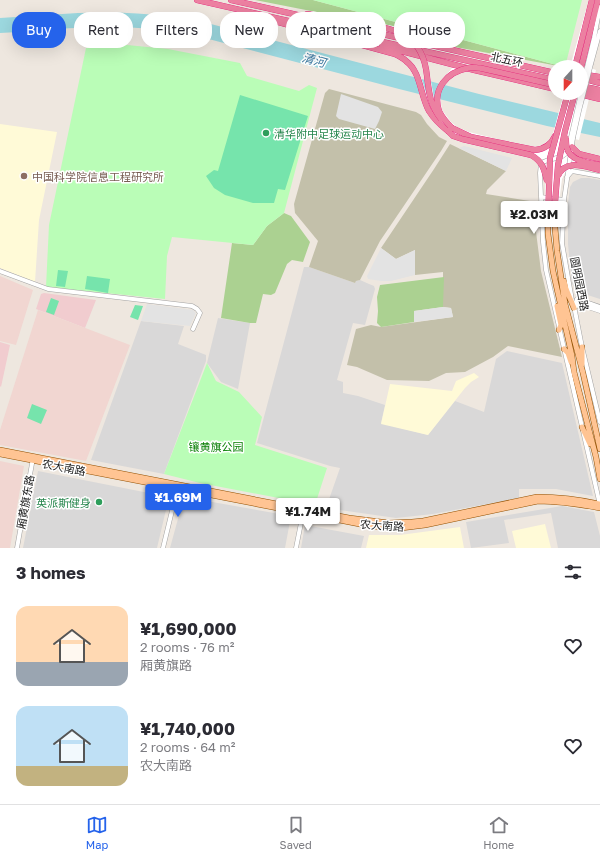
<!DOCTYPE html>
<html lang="en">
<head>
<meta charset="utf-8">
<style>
	body { margin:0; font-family:"Golos Text","Noto Sans SC",sans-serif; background:#f7f7f7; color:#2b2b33; height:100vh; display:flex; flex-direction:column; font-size:15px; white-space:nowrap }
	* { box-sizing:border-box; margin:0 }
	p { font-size:13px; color:#7c7c81 }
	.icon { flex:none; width:22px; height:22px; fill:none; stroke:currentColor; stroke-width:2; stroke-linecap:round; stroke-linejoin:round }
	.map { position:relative; height:548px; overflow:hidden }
	.drawer { display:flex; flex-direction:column; background:#fff; flex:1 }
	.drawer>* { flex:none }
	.banner { position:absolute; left:12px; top:12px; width:576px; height:36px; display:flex; gap:8px }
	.needle { width:26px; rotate:201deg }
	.tools { position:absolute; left:548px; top:60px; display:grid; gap:8px }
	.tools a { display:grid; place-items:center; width:40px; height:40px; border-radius:50%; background:#fff; box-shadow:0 4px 16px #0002; font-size:20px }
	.price { position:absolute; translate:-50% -34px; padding:0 9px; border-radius:4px; background:#fff; color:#222; font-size:13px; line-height:26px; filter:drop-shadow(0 1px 2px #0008) }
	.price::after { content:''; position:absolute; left:50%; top:24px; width:12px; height:9px; margin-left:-6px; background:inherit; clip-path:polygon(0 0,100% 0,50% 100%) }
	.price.selected { background:#2563eb; color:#fff }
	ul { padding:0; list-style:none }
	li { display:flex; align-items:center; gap:12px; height:100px; padding:0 16px }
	li span { display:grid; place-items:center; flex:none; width:112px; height:80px; border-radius:12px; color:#555 }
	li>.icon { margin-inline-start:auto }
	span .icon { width:48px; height:48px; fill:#fffc; stroke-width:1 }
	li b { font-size:17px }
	h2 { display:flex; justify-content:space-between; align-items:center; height:48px; padding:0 16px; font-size:17px }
	.chip { padding:0 14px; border-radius:16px; background:#fff; box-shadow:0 4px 16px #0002; font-size:14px; line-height:36px }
	.chip.selected { background:#2563eb; color:#fff }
	.tabs { display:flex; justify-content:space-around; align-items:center; height:56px; border-top:1px solid #e1e1e2; background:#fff; font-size:11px; color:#7c7c81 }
	.tabs a { display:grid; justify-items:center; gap:2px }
	.tabs .selected { color:#2563eb }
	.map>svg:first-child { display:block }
	.residential { fill:#d9d8d8 }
	.commercial { fill:#f1cccf }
	.education { fill:#fffad7 }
	.military { fill:#f1d6d1 }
	.construction { fill:#c3c0aa }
	.forest { fill:#abd191 }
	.park { fill:#bafdb7 }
	.pitch { fill:#76e4ac }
	.parking { fill:#e3e3e3 }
	.water { fill:#9cd8df }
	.pier { fill:#fff }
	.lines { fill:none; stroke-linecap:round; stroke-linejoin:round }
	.minor-casing { stroke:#a2a2a2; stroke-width:5 }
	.major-casing { stroke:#925000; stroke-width:6 }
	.highway-casing { stroke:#e21674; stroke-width:6 }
	.minor { stroke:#fff; stroke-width:4 }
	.major { stroke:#ffc493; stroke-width:5 }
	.highway { stroke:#ec80a1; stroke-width:5.5 }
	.minor-bridge-casing { stroke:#a2a2a2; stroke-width:5; stroke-linecap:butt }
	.highway-bridge-casing { stroke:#e21674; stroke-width:6; stroke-linecap:butt }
	.minor-bridge { stroke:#fff; stroke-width:4 }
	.highway-bridge { stroke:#ec80a1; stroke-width:5.5 }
	.leisure-dot { fill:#2e9e5b; stroke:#fff; stroke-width:1.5 }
	.education-dot { fill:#8d6e63; stroke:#fff; stroke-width:1.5 }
	.labels { text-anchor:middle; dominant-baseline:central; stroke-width:3; stroke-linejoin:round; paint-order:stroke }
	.street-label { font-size:11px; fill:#1b1b1b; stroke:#fff }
	.leisure-label { font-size:11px; fill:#27864d; stroke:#fff; text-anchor:start }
	.education-label { font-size:11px; fill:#785e54; stroke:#fff; text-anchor:start }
	.park-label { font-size:11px; fill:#077f03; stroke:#fff }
	.water-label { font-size:12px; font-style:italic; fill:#3c7aa1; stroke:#fff }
</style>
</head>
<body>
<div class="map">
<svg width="600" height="548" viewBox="0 0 600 548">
	<rect width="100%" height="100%" fill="#eee7df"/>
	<!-- residential -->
	<path class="residential" d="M581,178H589L600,180V299L578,292L572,284L568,244V203L570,187L573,182Z
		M304,267H309L355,283L356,281L360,280L369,284L374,286L375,289L365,325L353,323L337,380L343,382V393L358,396L385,405L381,423L428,435L455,401L484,412L496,359L507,351L562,363L593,496L556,489H519V498L433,514L396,518L326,508L340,468L330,466L257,443Z
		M218,318L250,323L238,389L221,382L207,363Z
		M141,321L184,326L178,344L206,355V361L164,474L91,460Z
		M38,471L169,497L157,548H23Z
		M184,497L291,516L285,548H170Z
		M562,506L594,512L600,536V548H558L551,513L504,520L509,543L471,548L466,522Z
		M305,525L364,536L361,548H301Z"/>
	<!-- commercial -->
	<path class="commercial" d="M44,293L96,300L85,328L36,309L41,294Z
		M0,342L10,345L1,387L0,386Z"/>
	<!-- education -->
	<path class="education" d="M0,124L57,132L39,220L35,282L0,268Z
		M474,373L479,377L471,382L465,388L428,435L381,424L390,384L452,391L456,381Z
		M545,524L551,548H516L512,531Z
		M460,527L464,548H366L369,535H400Z"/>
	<!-- military -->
	<path class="military" d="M0,276L33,290L16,345L0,341Z
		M38,310L130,345L86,461L0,445V430Z
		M0,461L24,466L10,548H0Z"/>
	<!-- construction -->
	<path class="construction" d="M329,89L416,112L421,115L427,124L439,137L447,141L441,151L380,241L360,280L356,281L355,283L309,267L318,241L295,213L294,204L325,93Z
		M450,144L506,171L487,190L486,194L536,202L534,216L541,271L562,357L508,346L493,357L465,372L446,373L429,381L387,380L357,367L347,365L356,329L371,325L381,327L453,317L451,308L443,307V272L415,275V250L396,259L381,248L434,169Z"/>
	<!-- forest -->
	<path class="forest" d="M255,0H313L564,67L417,40L410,33L382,24L311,11Z
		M284,213L291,216L310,242L303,262L292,260L287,264L275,293L271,295L263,294L256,323H250L221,318L232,243L253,245L267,226Z
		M444,277L443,307L414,311V322L381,327L377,323L378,311L377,297L380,285Z"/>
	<!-- park -->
	<path class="park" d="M313,0H582L565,67H564Z
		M127,45L168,49L240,63L247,76L299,91L309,85L317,88L284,213L267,226L253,245L172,237L167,256L165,299L46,287L49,225L86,48Z
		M207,363L216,381L239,392L262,417L255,445L327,468L315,505L200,483L164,474Z"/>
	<!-- pitch -->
	<path class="pitch" d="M240,95L308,116L285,190L278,189L274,203H253L225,195L214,188L206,176L214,170L218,171Z
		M58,270L68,271L65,287L56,286Z
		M87,276L110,279L108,293L85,289Z
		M51,298L59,301L54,315L46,312Z
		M135,305L143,306L138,320L130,317Z
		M32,404L47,410L41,424L27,418Z"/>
	<!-- parking -->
	<path class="parking" d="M341,94L378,107L382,112L379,121L375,129L339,119L336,116Z
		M464,146L512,158L506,171L459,148Z
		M381,248L396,259L415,250V275L391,281H381L368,279L367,276Z
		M147,304L193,310L196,313L190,326L141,321Z
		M443,307L451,308L453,317L414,322V311Z"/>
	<!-- water -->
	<path class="water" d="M78,13C94,13 111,12 127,13C154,14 181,18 207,23L479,94L600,123V137L547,126L399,89L201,37C187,34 173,31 159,30C107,23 53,30 0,33V18Z"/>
	<!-- pier -->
	<path class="pier" d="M586,10L597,13L590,52L586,66L596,70L579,140L570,138L569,144L574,154L579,157L600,162V169L584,165L569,168L565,173L562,179L559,203V217L543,218L545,207L546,170V164L543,160L539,157L534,155L451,134L435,122L414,70L398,56L375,50L377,46L394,51L402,54L410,61L416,68L421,77L429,102L425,71L416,43L399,31L311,15V11L348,17L393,26L404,30L410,33L417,40L423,47L427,59L435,104L440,83L452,68L462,66L466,69L450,76L441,89L440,96L442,110L451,122L457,127L469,132L521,145L537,147L542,146L551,141L564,93H581V67H570Z"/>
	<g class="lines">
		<defs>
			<path id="minor" d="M588,63L594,38L600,7
				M591,64L600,31
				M571,137L568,152L561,157L548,160L541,163L540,173L543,242L546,270L600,505
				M567,177L572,171L600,176
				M541,197L564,200
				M0,271L48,289L192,306L197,309L200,313L193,329
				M572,300L562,243L564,200L573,138
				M574,306L582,347L600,422
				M574,308L577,299L600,307
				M574,308L579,304L600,311
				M17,548L33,458
				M163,548L178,486
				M296,548L303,513"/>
			<path id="major" d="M554,216L557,251L565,304L583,373L600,449
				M548,218V234L553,271L572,356L574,372L596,457L600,479
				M564,281L566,289L574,308
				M557,306L561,325L559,330
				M582,347V364
				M564,349L568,353L571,362
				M582,427L590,444
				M0,450L349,518L389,523L412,522L423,521L537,497C559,497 577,499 599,504
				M0,454L370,526L401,528L425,525L538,501C560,501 579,504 600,508"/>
			<path id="highway" d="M197,0L324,29L555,80
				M231,0L555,73
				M307,14L348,21
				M278,22L395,54C399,56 403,58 406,61C421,72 420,95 429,111C434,119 440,125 448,131
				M382,46L474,70L555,89
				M575,67L592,0
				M581,68L598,0
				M581,74L600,77
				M581,78L600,83
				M581,86L600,90
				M581,91L600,95
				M579,94L600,99
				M452,128L471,137L535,150C545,149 551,145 555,136
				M572,147L579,154L600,159"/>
		</defs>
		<!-- minor casing -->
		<use href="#minor" class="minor-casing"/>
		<!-- major casing -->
		<use href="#major" class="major-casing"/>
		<!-- highway casing -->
		<use href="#highway" class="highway-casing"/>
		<!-- minor -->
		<use href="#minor" class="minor"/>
		<!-- major -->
		<use href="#major" class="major"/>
		<!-- highway -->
		<use href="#highway" class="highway"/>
		<defs>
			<path id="minor-bridge" d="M581,91L588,63
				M571,137L581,93
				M573,138L579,111L591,64"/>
			<path id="highway-bridge" d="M348,21C388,29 422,27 427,76C429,93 430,105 441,119
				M452,128C447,123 442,117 439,111C432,89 447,72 468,68C472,67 476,68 480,68L555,85
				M448,131L453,136L462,139L531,155C543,162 544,169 547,181
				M566,138C566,141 566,145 567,148C570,161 589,163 600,165
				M558,176C565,158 586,167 600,170
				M554,216L558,165L565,131L575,93
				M548,218L550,158L568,93"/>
		</defs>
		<!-- minor-bridge casing -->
		<use href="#minor-bridge" class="minor-bridge-casing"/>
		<!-- highway-bridge casing -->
		<use href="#highway-bridge" class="highway-bridge-casing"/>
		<!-- minor-bridge -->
		<use href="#minor-bridge" class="minor-bridge"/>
		<!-- highway-bridge -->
		<use href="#highway-bridge" class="highway-bridge"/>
	</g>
	<!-- markers -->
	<g class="leisure-dot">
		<circle cx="266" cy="133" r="4"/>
		<circle cx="99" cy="502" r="4"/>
	</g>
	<circle class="education-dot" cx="24" cy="176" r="4"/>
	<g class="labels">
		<!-- street labels -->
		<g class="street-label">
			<text transform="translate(507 59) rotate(12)">北五环</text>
			<text transform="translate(580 284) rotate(79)">圆明园西路</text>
			<text transform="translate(64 467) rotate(11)">农大南路</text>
			<text transform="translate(25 502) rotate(-80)">厢黄旗东路</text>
			<text transform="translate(382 525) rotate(4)">农大南路</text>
		</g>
		<!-- leisure labels -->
		<g class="leisure-label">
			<text x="274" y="133">清华附中足球运动中心</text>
			<text x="91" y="502" text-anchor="end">英派斯健身</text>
		</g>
		<!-- education labels -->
		<g class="education-label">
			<text x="32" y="176">中国科学院信息工程研究所</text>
		</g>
		<!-- park labels -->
		<g class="park-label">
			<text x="216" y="446">镶黄旗公园</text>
		</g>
		<!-- water labels -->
		<g class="water-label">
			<text transform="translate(314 60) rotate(15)">清河</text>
		</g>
	</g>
</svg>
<div class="tools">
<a><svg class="needle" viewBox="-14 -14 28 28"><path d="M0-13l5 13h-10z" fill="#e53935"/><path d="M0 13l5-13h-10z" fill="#7c7c81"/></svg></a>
</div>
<b class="price" style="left:534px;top:235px">¥2.03M</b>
<b class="price selected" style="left:178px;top:518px">¥1.69M</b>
<b class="price" style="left:308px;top:532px">¥1.74M</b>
<div class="banner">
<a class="chip selected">Buy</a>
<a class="chip">Rent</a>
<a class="chip">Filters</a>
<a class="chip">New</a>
<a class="chip">Apartment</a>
<a class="chip">House</a>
</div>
</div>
<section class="drawer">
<h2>3 homes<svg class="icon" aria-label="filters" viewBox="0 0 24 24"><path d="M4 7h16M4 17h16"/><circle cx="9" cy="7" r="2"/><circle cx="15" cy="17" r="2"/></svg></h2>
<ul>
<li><span style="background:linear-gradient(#ffd9b3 70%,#9aa5b1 0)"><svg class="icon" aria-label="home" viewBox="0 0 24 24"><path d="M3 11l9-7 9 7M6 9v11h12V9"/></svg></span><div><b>¥1,690,000</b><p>2 rooms · 76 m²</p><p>厢黄旗路</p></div><svg class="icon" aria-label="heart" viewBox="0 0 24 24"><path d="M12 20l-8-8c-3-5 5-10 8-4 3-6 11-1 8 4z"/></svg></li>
<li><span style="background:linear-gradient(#bfe0f5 75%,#c2b280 0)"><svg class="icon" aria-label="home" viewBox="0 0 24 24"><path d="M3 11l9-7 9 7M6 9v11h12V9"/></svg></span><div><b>¥1,740,000</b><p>2 rooms · 64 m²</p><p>农大南路</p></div><svg class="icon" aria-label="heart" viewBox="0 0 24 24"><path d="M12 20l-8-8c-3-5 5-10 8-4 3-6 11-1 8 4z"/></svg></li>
</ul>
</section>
<nav class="tabs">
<a class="selected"><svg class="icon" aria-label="map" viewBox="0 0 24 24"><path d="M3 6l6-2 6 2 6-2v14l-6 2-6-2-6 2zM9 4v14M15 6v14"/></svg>Map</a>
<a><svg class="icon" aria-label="saved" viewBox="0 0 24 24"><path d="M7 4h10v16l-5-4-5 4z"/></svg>Saved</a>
<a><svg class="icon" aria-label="home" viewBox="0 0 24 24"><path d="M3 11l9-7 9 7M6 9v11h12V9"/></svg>Home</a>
</nav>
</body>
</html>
